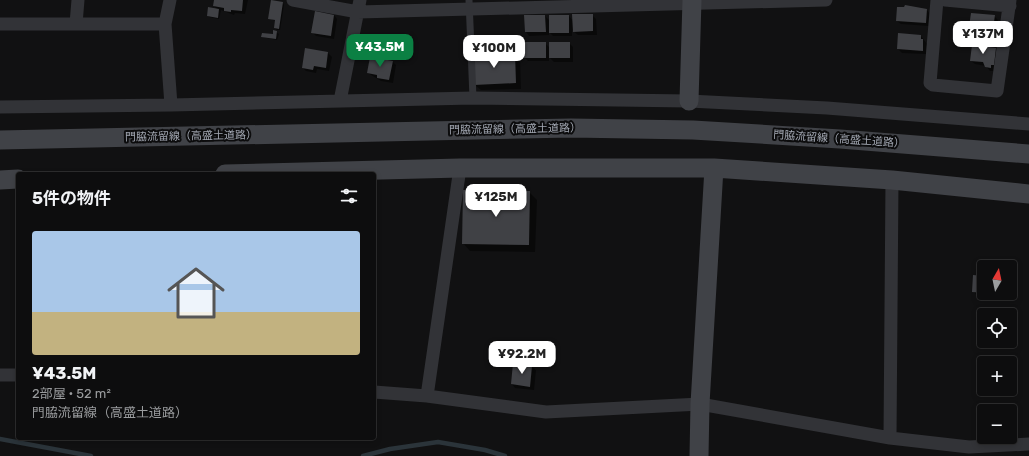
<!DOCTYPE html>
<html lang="ja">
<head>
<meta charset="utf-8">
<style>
	body { margin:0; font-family:Rubik,"Noto Sans JP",sans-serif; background:#161617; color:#f1f3f6; height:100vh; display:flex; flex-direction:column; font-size:15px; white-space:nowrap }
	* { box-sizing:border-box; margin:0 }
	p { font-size:13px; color:#9a9c9e }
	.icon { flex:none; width:22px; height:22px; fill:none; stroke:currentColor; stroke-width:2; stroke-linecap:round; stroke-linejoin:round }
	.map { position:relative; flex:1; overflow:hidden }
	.details { position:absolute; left:16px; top:172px; width:360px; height:268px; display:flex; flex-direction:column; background:#0d0d0e; border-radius:4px; box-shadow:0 2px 6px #0003,0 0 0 1px #2d2d2e }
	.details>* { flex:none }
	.needle { width:26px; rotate:9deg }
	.fabs { position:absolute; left:977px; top:260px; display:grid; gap:8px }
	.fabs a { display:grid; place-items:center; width:40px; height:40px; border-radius:4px; background:#0d0d0e; box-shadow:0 2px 6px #0003,0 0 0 1px #2d2d2e; font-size:20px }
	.price { position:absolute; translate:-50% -34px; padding:0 9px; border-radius:8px; background:#fff; color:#222; font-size:13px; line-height:26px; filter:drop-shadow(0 1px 2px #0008) }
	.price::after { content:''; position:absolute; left:50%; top:24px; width:12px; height:9px; margin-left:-6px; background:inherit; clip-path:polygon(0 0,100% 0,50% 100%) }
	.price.active { background:#0b8043; color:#fff }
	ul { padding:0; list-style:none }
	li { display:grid; align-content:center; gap:8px; height:212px; padding:0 16px }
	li+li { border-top:1px solid #2d2d2e }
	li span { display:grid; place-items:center; height:124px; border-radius:4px; color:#555 }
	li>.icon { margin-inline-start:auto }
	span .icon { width:72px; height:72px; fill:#fffc; stroke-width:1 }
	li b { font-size:17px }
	h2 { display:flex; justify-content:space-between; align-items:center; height:48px; padding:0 16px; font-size:17px }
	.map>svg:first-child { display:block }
	.shadow { fill:#0007 }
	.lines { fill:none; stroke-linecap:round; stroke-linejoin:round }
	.stream { stroke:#2b343a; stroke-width:4.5 }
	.building { fill:#404145 }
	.lane { stroke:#323337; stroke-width:7 }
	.street { stroke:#323337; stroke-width:13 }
	.secondary { stroke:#404247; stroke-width:19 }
	.labels { text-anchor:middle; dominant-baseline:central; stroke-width:4; stroke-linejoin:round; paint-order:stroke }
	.street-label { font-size:11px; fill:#a3a8b3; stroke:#0c0c0d }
</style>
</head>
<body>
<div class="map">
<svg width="1029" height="456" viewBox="0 0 1029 456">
	<rect width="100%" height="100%" fill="#111112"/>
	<!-- shadow -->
	<path class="shadow" d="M215,0H248L245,14L235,13L234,15L221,10L219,19L209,17L208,16L217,9L214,6Z
		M283,3L284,5L280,30H277L275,28L276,21L269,18Z
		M905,6L927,10L930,14L929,26L901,24L897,21Z
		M334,15L337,19L334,39L316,36L312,32Z
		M592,15L596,19L597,35H578L572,30V36H553L549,32V35L529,36L526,32L545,16L550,21L569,16L573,21Z
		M994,16L998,20L997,32L989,31V35L979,34L970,27Z
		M274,31L279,34L277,40L262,37L273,36Z
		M899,34L921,36L927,44L926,54L902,53L898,49Z
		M545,43L550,48L569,43L573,47V62H554L549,57V61H528L524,57Z
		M306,49L328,53L332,57L329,71L317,69L316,73L306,71L303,68Z
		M996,49L999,52L994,71H990L986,66L975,64L971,61Z
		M514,54L520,59L521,89L481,90L475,85Z
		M392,61L396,65L393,83L381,81L368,73Z
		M529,192L537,200L535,252L470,251L463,243Z
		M984,277V293H1002V297L977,295L973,291Z
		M532,367L536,370L534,390L515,388L512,384Z"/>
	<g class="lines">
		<!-- stream -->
		<path class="stream" d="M0,439L91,456
			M363,456L390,449L438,442L485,450L505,456"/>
	</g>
	<!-- building -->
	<path class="building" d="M214,0H243L242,11L231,10V12L224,11V8L213,6Z
		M271,0L283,2L279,29L274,28L275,20L268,19Z
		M905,5L927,9L926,23L896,21L897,7H904Z
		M208,7L219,9L218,18L207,16Z
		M315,11L334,15L331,36L311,33Z
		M971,13L995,15L993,29L985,28V32L974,31V27H969Z
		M572,14H593V31L573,32Z
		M524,15H545L546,32H525Z
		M549,15H569V33H549Z
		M273,30L277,31L276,39L261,37L262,33L273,34Z
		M898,33L921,35V39H923V51L897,49Z
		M523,42H546V58H523Z
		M549,42H570V58H549Z
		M972,45L996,48L994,65H991V68L985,67L983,62L970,61Z
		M305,48L328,52L326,68L314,66L313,70L302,68Z
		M515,53L516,83L474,85L473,54Z
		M370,57L393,61L389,80L377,78V75L367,73Z
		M463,190L530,191L529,245L462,244Z
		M973,275L984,276V293L972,292Z
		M513,363L532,366L530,387L511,384Z"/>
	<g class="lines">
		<!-- lane -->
		<path class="lane" d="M469,0L473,98"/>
		<!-- street -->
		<path class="street" d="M170,0L165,24L171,105
			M293,0L358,12L826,0
			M937,0L930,83L933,85L997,91L1010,0
			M945,0L1010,6
			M0,24H165
			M76,24L78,0
			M340,101L360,0
			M0,107L171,105L473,98L689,101L827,108L1029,124
			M0,375H18
			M374,392L427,396L546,412L700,404L890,438L969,447L1029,444
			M427,396L460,168
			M890,438L892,180"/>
		<!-- secondary -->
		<path class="secondary" d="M689,101L692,0
			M0,140L571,128L693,130L840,139L1029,154
			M225,174L460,168H714L892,180L1029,194
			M0,180L18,179
			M699,456L700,404L714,168"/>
	</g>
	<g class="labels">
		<!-- street labels -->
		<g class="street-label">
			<text transform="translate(515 129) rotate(-1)">門脇流留線（高盛土道路）</text>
			<text transform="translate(191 136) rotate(-1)">門脇流留線（高盛土道路）</text>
			<text transform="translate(839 139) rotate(4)">門脇流留線（高盛土道路）</text>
		</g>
	</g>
</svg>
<div class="fabs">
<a><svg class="needle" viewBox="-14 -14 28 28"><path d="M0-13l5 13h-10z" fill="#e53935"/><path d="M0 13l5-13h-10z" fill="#9a9c9e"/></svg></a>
<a><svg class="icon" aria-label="locate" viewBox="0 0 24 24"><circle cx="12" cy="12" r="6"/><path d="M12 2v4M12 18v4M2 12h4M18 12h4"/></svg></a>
<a>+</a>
<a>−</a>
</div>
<b class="price" style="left:983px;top:55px">¥137M</b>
<b class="price active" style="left:380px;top:68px">¥43.5M</b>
<b class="price" style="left:494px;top:69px">¥100M</b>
<b class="price" style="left:496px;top:218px">¥125M</b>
<b class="price" style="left:522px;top:375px">¥92.2M</b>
<section class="details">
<h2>5件の物件<svg class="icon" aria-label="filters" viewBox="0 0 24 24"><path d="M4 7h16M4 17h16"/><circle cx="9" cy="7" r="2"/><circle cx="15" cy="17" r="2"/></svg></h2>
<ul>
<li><span style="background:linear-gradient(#a9c7e8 65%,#c2b280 0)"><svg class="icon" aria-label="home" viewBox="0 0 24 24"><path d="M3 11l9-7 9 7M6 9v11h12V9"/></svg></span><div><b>¥43.5M</b><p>2部屋 · 52 m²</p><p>門脇流留線（高盛土道路）</p></div></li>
</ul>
</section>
</div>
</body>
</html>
